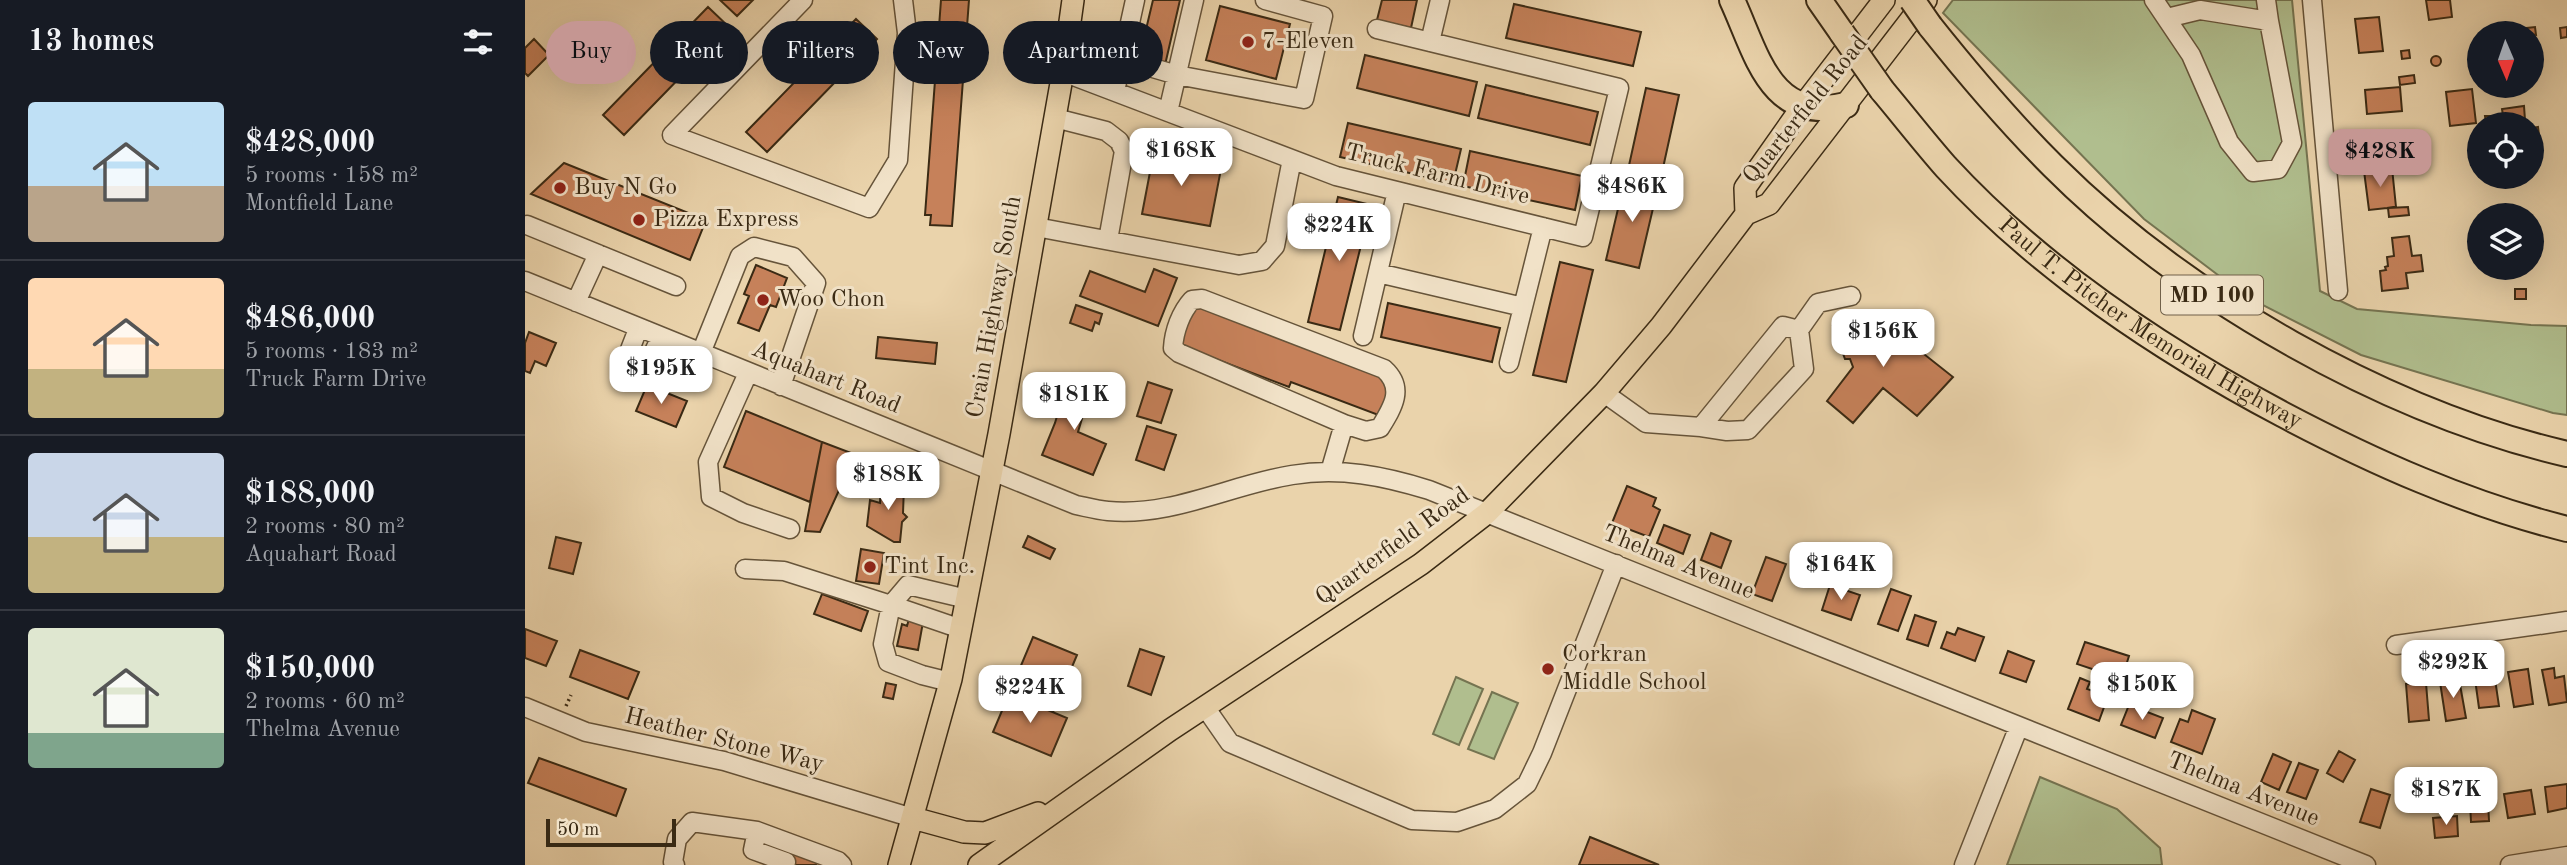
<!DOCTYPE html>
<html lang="en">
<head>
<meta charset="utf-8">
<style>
	body { margin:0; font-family:"Old Standard TT",serif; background:#242831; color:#f1f3f6; height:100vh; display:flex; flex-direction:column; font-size:26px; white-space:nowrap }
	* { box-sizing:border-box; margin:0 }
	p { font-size:23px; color:#9ea1a6 }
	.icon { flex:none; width:38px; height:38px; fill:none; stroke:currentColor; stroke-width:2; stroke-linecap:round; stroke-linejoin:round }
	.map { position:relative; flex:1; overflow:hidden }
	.panel { display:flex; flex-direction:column; background:#171b24; width:525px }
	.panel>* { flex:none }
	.top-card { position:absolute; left:21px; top:21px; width:665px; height:63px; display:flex; gap:14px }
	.needle { width:46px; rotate:178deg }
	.tools { position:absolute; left:1942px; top:21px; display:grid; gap:14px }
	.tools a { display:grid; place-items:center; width:77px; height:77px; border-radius:50%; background:#171b24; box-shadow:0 7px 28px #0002; font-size:35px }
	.scale { position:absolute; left:21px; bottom:18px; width:130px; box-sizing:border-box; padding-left:7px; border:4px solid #3a2a14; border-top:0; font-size:19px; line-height:24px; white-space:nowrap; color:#3a2a14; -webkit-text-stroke:5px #f1e2c8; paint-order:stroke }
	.price { position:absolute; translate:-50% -60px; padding:0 16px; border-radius:14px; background:#fff; color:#222; font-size:23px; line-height:46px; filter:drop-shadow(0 2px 4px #0008) }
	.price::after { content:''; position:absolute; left:50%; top:42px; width:21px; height:16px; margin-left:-10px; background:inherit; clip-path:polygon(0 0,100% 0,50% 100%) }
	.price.on { background:#c59692; color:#111 }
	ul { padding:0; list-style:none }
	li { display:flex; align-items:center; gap:21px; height:175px; padding:0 28px }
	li+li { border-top:2px solid #363941 }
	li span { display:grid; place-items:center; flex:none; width:196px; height:140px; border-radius:7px; color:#555 }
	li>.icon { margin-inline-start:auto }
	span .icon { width:84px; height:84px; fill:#fffc; stroke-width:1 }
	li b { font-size:30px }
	h2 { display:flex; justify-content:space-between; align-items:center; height:84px; padding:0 28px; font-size:30px }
	.pill { padding:0 24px; border-radius:32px; background:#171b24; box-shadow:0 7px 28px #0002; font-size:24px; line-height:63px }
	.pill.on { background:#c59692; color:#111 }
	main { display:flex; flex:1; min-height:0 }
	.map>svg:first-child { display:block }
	.green { fill:#b0be8e; stroke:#757451; stroke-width:2 }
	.building { fill:#c6815a; stroke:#3a2a14; stroke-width:2 }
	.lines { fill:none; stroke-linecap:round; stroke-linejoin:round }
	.minor-casing { stroke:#66543a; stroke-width:21 }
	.major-casing { stroke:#3a2a14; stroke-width:24 }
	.highway-casing { stroke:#3a2a14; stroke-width:28 }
	.path { stroke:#3a2a14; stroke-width:3.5; stroke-dasharray:2 3.5; stroke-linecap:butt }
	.minor { stroke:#f1e2c8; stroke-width:18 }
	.major { stroke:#ead3ab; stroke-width:21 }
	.highway { stroke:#ead3ab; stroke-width:24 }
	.highway-bridge-casing { stroke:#3a2a14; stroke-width:28; stroke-linecap:butt }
	.highway-bridge { stroke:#ead3ab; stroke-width:24 }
	.poi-dot { fill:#8f2418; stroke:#f1e2c8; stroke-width:2.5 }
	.labels { text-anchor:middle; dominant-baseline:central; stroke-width:6; stroke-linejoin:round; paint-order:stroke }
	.shield { fill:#f1e2c8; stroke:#71614a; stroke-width:2 }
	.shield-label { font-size:23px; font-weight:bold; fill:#3a2a14 }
	.poi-label { font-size:24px; fill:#3a2a14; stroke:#f1e2c8; text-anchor:start }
	.street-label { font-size:24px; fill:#3a2a14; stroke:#f1e2c8 }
</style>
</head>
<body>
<main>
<section class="panel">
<h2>13 homes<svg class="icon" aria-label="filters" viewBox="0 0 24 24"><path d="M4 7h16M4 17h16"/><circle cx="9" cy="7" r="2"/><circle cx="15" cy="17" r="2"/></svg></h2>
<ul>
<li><span style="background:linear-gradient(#bfe0f5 60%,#b9a48a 0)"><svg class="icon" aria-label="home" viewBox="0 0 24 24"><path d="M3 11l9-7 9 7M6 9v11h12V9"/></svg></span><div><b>$428,000</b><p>5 rooms · 158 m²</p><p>Montfield Lane</p></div></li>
<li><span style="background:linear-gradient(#ffd9b3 65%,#c2b280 0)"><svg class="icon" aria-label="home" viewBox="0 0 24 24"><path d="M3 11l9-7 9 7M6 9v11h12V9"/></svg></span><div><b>$486,000</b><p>5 rooms · 183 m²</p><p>Truck Farm Drive</p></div></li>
<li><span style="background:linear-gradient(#c9d6e8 60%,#c2b280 0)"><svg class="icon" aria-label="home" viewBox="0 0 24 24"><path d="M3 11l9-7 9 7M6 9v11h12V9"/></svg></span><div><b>$188,000</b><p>2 rooms · 80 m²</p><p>Aquahart Road</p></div></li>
<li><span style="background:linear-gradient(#dfe7d0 75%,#7fa58c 0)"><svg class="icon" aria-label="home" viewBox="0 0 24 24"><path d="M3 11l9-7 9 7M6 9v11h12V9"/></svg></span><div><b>$150,000</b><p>2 rooms · 60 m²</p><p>Thelma Avenue</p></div></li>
</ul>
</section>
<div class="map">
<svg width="2042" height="865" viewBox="0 0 2042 865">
	<rect width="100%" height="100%" fill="#ead3ab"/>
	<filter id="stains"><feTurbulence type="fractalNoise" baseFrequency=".00286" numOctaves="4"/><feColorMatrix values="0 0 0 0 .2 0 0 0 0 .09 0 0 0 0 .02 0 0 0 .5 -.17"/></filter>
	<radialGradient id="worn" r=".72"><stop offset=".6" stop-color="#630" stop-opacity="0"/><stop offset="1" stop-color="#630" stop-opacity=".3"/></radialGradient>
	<!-- green -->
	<path class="green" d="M1428,0H1767L1795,291L1832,309L2006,325L2042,326V415L2028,413L1836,355L1722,297L1619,219L1418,13Z
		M931,677L958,689L934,745L908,734Z
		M967,692L993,703L969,759L943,749Z
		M1515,777L1592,809L1635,848L1637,865H1482Z"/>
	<!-- building -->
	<path class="building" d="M195,0H228L212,16Z
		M416,0H444L427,226L405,225L406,215H400Z
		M628,0H655L640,65L614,59Z
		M857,0H892L886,28L852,20Z
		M1901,0H1925L1927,17L1904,20Z
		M989,4L1116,32L1108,66L981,38Z
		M695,6L765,24L751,79L681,60Z
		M183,7L204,27L99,135L78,115Z
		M1854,17L1858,51L1834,53L1830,19Z
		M331,19L352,39L242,152L221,132Z
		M2010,27L2011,35L2002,33V28Z
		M2042,27V37L2036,38L2035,28Z
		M9,39L24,55L3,76L0,73V48Z
		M1884,50L1885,58L1877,59L1876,51Z
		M840,55L952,82L944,116L832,88Z
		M1906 61a5 5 0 1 1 10 0a5 5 0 1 1-10 0Z
		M1889,75L1890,83L1875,85L1874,77Z
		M961,85L1073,112L1065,145L953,118Z
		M1875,87L1877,111L1842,114L1840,90Z
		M1121,88L1154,95L1136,177L1103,170Z
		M1947,89L1951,123L1925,126L1921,92Z
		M1999,106L2000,120L1979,122L1977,109Z
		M1960,116H1968L1969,124H1961Z
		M823,123L936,149L928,183L815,157Z
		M2013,127L2014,135L2007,136V128Z
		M630,146L673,154L672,164L696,169L685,226L617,214Z
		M945,151L1057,176L1050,210L938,186Z
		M39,163L181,220L165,260L6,194Z
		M1867,168L1871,207L1844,210L1839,171Z
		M1100,179L1133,187L1114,268L1081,260Z
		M813,197L846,205L815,330L783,322Z
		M1883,207L1884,215L1864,217L1863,208Z
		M1884,236L1887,256L1896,255L1898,271L1881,273L1883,288L1857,291L1855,271L1861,270L1860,267L1863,266L1862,257L1869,256L1867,238Z
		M1035,262L1068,270L1041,382L1008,375Z
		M231,265L262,278L251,307L245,305L234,331L213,323L224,296L219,294Z
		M629,269L652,278L633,326L555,296L565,271L620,292Z
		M1990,289H2001V299H1990Z
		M863,303L975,328L967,362L856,337Z
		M551,305L577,314L574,324L570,322L567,331L545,323Z
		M669,305L869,381L856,416L766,382L764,387L654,345Z
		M1357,312L1366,340L1378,350L1385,343L1428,377L1392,416L1358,388L1328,423L1302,401L1328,367L1325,359H1320L1308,326Z
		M4,332L31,343L21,366L10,361L5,373L0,371V343Z
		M353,337L412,343L410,364L351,358Z
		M543,379L567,385L553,432L581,444L568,475L517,455L530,423Z
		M623,382L647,390L636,423L612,416Z
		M122,385L162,401L151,427L111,411Z
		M221,411L297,442L285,502L199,467Z
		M622,426L651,435L639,470L611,460Z
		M297,442L342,459L329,493L315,488L295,532L280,531Z
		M356,483L379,486L378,513L382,517L377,522L375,542H369L342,526L345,500L355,503Z
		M1102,486L1131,498L1128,506L1135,510L1124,537L1087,523Z
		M1139,525L1165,535L1158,554L1132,543Z
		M1186,533L1206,541L1196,568L1176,560Z
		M503,536L530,549L525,559L498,547Z
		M31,537L56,543L48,574L24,568Z
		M336,549L359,553L354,584L331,581Z
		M1241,557L1261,564L1247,601L1227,594Z
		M1305,585L1335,595L1326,620L1297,610Z
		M1366,589L1386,596L1373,631L1353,624Z
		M297,594L343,611L336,631L289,614Z
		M1390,615L1411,622L1403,646L1382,639Z
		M384,619L398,622L393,650L372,646L377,624L382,626Z
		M1433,628L1459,637L1450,661L1416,648L1422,632L1430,635Z
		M0,629L32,641L21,666L0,658Z
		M508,637L552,655L528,712L484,694Z
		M1560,642L1604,656L1598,675L1571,666L1570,670L1552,664Z
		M615,649L639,657L626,695L603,686Z
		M55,650L114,672L103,699L45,677Z
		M1483,651L1509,661L1501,682L1475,673Z
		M2029,668L2030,678L2039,676L2042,702L2024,705L2017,670Z
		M2003,669L2008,704L1989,707L1983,672Z
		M1960,671L1962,680L1970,679L1974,706L1954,708L1949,672Z
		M1555,678L1565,682L1562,689L1583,696L1574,721L1543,709Z
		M1934,679L1941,718L1921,721L1915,682Z
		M361,683L371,685L368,699L358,697Z
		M1901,683L1904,720L1884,722L1881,684Z
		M484,694L542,718L526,756L468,732Z
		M1604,705L1638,718L1630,738L1596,725Z
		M1667,710L1690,719L1677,754L1646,742L1655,719L1663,722Z
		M1814,751L1830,760L1818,782L1802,773Z
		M1748,754L1766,762L1754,790L1736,782Z
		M14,758L101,789L91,816L3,783Z
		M1774,763L1793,770L1781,799L1762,792Z
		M2042,784V808L2023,812L2020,787Z
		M1846,789L1865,795L1855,828L1835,822Z
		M2006,790L2010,814L1983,818L1979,794Z
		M1963,801L1964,821L1946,822L1945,803Z
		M1932,816L1933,836L1910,838L1908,818Z
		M1065,837L1134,865H1054Z
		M267,848L294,859L291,865H260Z"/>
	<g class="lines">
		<defs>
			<path id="minor" d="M278,0L147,135L344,208L373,160L382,33L378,0
				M1629,0L1666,55L1704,142L1728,172L1753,169L1767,143L1744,21L1675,10L1642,18
				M1741,0L1744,21
				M1787,0L1813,291
				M905,42L915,0
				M597,59L652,75L779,99L798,16L740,0
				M538,72L811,176L1058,237L1094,88L852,29
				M590,91L610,0
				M643,112L669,0
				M530,118L581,131L594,141L599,151L583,240
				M2,225L151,286
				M511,227L714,265L737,261L750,246L767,159
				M853,273L998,307
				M0,281L551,505C561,507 572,510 583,511C647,517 705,485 767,475C815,467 859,476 904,490L1841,865
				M51,302L73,254
				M113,329L99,365L112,373L120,370L136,337
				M1274,330L1293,303L1326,296
				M838,336L872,191
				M176,353L215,256L229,247L268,257L291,283L256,386
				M984,363L1018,227
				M223,373L183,462L186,497L218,513L265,529
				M1079,393L1121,423L1176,427L1202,431L1223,430L1279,369L1274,330L1258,326L1176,427
				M805,472L819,424L841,431L855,428C868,407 880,388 859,369L677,299L667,300C656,312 649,331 648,348L654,353L819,424
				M220,569L259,571L366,605L383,585L442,599
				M1871,645L2042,621
				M425,682L397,675L363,662L358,644L366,605L436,629
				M0,707L61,732L199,761L388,818
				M680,707L705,743L887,820L932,822L970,809L1002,784L1017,753L1091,564
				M232,831L228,850L261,862
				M150,865L148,862L152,839L167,822L232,831L313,861L317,865
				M1439,865L1494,726
				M1985,865L2042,856"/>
			<path id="major" d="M1221,214L1220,188L1277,107L1359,0
				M388,818L439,832L460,833L513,813
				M374,865L426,679L474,434L538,72L548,0
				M454,865L645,730L896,564L962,513L1079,393L1136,326L1221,214L1244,204L1401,0"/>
			<g id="highway">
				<path d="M1207,0C1232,54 1245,124 1321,105"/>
				<path d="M1294,0L1317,33"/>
				<path d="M1405,26C1444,75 1484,122 1528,166C1659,297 1861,412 2042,454"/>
				<path id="s1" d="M1357,90C1378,115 1399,142 1421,167C1516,270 1635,349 1757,414C1848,462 1942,504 2042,529"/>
			</g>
		</defs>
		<!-- minor casing -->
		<use href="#minor" class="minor-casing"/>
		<!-- major casing -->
		<use href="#major" class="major-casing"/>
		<!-- highway casing -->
		<use href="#highway" class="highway-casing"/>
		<!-- path -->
		<path class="path" d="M41,706L46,695"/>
		<!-- minor -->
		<use href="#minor" class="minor"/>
		<!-- major -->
		<use href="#major" class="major"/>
		<!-- highway -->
		<use href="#highway" class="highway"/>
		<defs>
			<path id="highway-bridge" d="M1387,0L1405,26
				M1317,33L1357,90"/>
		</defs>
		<!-- highway-bridge casing -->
		<use href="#highway-bridge" class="highway-bridge-casing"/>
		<!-- highway-bridge -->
		<use href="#highway-bridge" class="highway-bridge"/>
	</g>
	<!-- markers -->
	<g class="poi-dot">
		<circle cx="723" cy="42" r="7"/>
		<circle cx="35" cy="188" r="7"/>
		<circle cx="114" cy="220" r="7"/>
		<circle cx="238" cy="300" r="7"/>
		<circle cx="345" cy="567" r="7"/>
		<circle cx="1023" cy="669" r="7"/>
	</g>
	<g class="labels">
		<!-- shield labels -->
		<rect class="shield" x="1636" y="275.5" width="102" height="39" rx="5"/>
		<g class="shield-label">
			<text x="1687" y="295">MD 100</text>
		</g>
		<!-- poi labels -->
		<g class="poi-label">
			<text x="737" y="42">7-Eleven</text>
			<text x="49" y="188">Buy N Go</text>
			<text x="128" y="220">Pizza Express</text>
			<text x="252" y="300">Woo Chon</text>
			<text x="359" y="567">Tint Inc.</text>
			<text x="1037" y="655">Corkran<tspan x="1037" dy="28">Middle School</tspan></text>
		</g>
		<!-- street labels -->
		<g class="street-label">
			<text transform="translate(1281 110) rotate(-51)">Quarterfield Road</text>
			<text transform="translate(912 175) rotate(14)">Truck Farm Drive</text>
			<text transform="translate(470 307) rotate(-80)">Crain Highway South</text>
			<text stroke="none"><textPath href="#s1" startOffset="359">Paul T. Pitcher Memorial Highway</textPath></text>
			<text transform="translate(301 378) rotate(22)">Aquahart Road</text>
			<text transform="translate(868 547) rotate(-36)">Quarterfield Road</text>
			<text transform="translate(1153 563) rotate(22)">Thelma Avenue</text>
			<text transform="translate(199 741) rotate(14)">Heather Stone Way</text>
			<text transform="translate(1718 790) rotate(22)">Thelma Avenue</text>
		</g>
	</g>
	<rect width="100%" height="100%" filter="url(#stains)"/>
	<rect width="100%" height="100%" fill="url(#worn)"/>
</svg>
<div class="tools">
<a><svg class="needle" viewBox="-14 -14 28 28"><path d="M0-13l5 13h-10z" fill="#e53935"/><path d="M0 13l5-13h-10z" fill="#9ea1a6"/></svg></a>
<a><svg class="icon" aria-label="locate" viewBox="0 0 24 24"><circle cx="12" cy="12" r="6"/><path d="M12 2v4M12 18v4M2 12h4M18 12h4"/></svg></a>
<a><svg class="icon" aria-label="layers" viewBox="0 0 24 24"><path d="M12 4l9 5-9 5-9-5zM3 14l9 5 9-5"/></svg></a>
</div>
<div class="scale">50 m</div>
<b class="price" style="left:656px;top:188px">$168K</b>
<b class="price on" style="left:1855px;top:189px">$428K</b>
<b class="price" style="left:1107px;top:224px">$486K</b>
<b class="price" style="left:814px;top:263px">$224K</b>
<b class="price" style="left:1358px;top:369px">$156K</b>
<b class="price" style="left:136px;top:406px">$195K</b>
<b class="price" style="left:549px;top:432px">$181K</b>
<b class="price" style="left:363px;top:512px">$188K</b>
<b class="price" style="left:1316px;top:602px">$164K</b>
<b class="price" style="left:1928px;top:700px">$292K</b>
<b class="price" style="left:1617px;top:722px">$150K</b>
<b class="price" style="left:505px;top:725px">$224K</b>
<b class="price" style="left:1921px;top:827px">$187K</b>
<div class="top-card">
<a class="pill on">Buy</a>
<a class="pill">Rent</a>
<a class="pill">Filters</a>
<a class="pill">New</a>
<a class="pill">Apartment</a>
</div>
</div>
</main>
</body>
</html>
